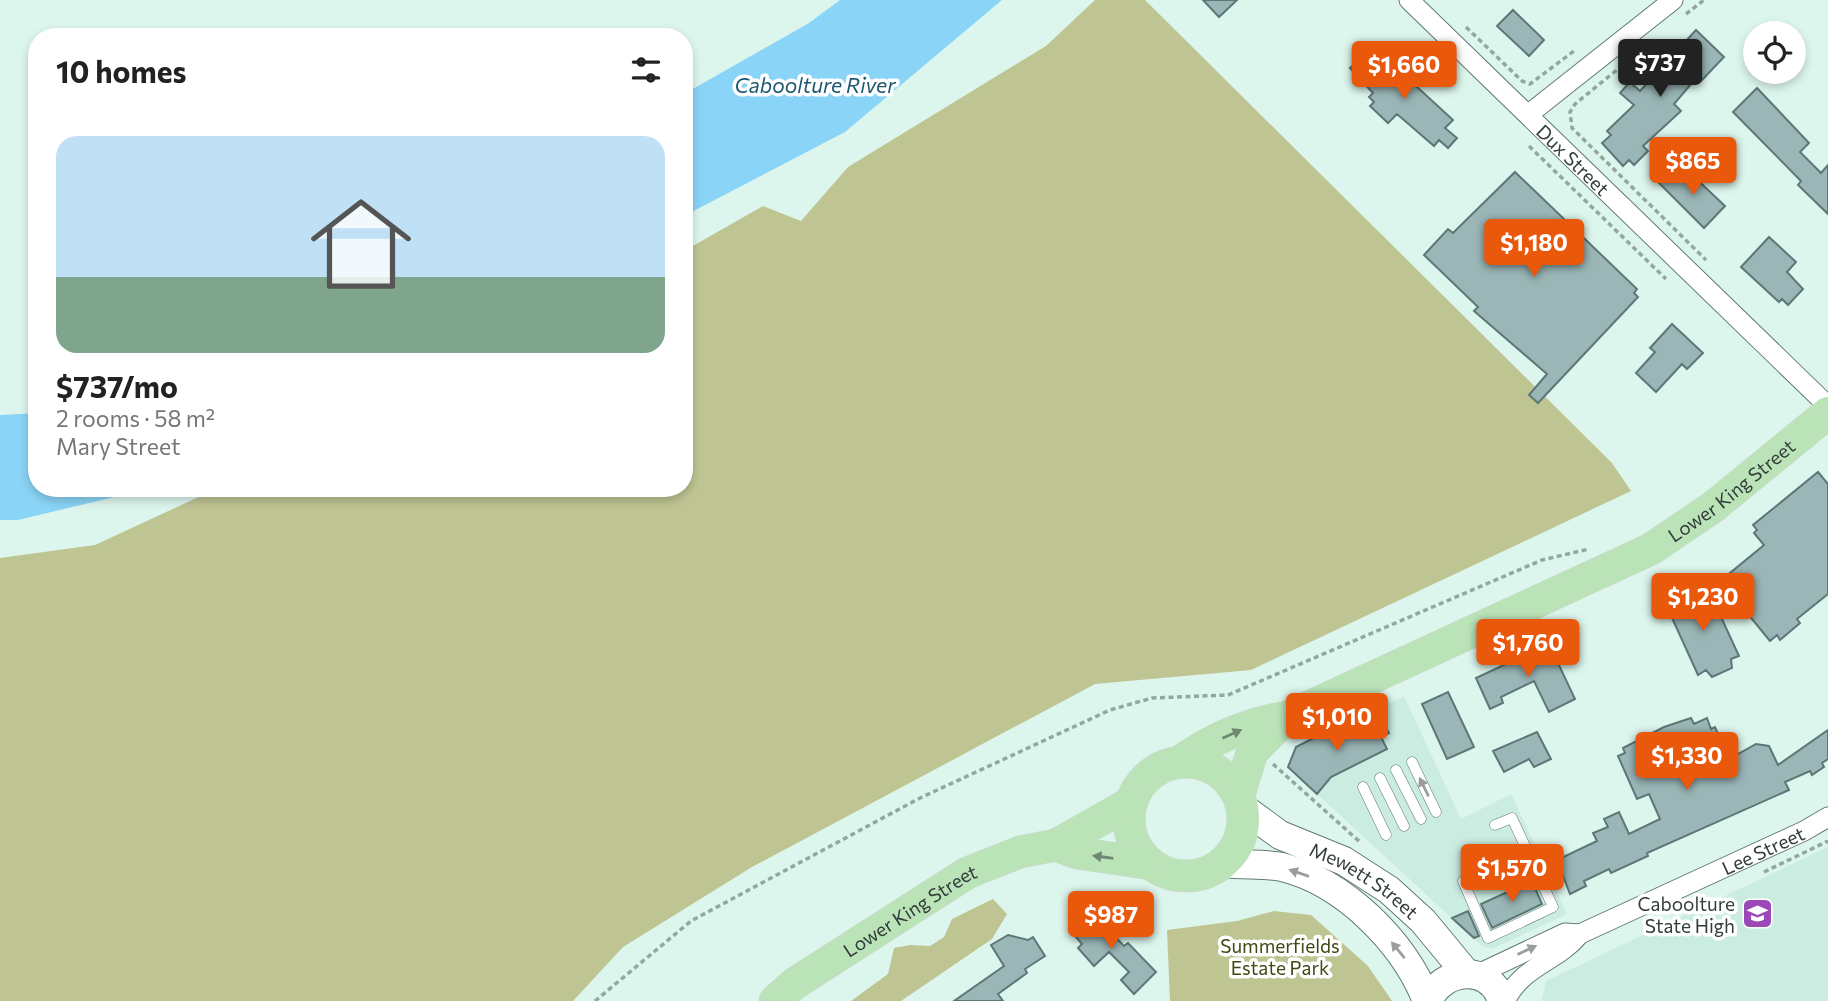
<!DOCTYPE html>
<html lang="en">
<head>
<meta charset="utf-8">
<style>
	body { margin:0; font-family:Commissioner,sans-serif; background:#f6f6f6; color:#222; height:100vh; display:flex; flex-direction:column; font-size:26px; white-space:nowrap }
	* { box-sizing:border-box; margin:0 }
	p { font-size:23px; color:#767676 }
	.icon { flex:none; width:38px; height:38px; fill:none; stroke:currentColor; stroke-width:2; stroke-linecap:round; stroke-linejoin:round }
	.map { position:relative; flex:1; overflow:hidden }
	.side { position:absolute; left:28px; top:28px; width:665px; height:469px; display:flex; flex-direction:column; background:#fff; border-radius:28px; box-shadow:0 4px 10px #0003 }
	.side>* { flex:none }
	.buttons { position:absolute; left:1743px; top:21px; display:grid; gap:14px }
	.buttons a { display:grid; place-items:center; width:63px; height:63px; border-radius:50%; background:#fff; box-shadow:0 4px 10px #0003; font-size:35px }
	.price { position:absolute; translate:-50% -60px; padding:0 16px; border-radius:7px; background:#ea580c; color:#fff; font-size:23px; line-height:46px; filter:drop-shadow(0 2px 4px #0008) }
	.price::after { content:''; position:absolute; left:50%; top:42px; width:21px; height:16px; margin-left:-10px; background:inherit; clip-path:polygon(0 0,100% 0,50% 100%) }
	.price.current { background:#222; color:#fff }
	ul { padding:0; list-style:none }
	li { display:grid; align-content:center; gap:14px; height:371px; padding:0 28px }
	li span { display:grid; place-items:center; height:217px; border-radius:21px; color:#555 }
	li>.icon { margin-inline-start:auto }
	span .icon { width:126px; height:126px; fill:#fffc; stroke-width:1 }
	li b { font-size:30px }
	h2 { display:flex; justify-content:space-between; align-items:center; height:84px; padding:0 28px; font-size:30px }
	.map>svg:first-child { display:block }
	.built { fill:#cbece1 }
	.green { fill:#bec492 }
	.water { fill:#8ad4f7 }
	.building { fill:#9bb6b7; stroke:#5d7778; stroke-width:2 }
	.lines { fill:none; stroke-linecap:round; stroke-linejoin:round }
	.service-casing { stroke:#637a72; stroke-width:11 }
	.minor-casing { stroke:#637a72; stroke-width:21 }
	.secondary-casing { stroke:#637a72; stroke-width:30 }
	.primary-casing { stroke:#d6d8d8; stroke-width:33 }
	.path { stroke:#94a6a0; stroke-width:3.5; stroke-dasharray:5 3.5; stroke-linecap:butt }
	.service { stroke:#fff; stroke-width:10 }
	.minor { stroke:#fff; stroke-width:19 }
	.secondary { stroke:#fff; stroke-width:28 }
	.primary { stroke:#bbe3b8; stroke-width:32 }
	.oneway { fill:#708873 }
	.oneway2 { fill:#999e9c }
	.labels { text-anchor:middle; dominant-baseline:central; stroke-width:7; stroke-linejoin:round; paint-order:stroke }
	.street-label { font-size:19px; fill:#333d3a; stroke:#fff }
	.poi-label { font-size:19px; fill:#333d3a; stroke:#fff; text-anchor:end }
	.park-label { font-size:19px; fill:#424714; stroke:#fff }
	.water-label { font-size:21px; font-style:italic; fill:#1e5870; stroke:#fff }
</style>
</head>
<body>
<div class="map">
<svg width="1828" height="1001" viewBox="0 0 1828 1001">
	<rect width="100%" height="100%" fill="#ddf6ed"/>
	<!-- built -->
	<path class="built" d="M1404,696L1461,819L1511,794L1567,914L1492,949L1483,947L1288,767L1296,747Z
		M1828,847V1001H1542L1546,981Z"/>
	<!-- green -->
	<path class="green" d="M1095,0H1145L1612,463L1631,491L1251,670L1095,684L752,867L623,947L573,1001H0V558L95,545L218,488H684V251L763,206L801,221L848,167L1046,46Z
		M993,899L1007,914L992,939L901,1001H851L888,974L894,948L910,945L930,946L944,937L952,919Z
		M1274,911L1311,915L1368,966L1392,1001H1170L1167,930L1237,921Z"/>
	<!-- water -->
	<path class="water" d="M840,0H1002L845,132L684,216V94L809,23Z
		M37,413V488H152L18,520H0V415Z"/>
	<!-- building -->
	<path class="building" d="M1203,0H1237L1219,17Z
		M1513,10L1544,40L1529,56L1497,26Z
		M1696,30L1724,57L1701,81L1697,77L1674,104L1681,111L1643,146L1648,151L1634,165L1629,160L1623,166L1602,143L1611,135L1607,131L1634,105L1620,93L1630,82L1640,91Z
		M1368,52L1390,76L1396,69L1403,74L1453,120L1445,128L1457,138L1448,148L1439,140L1434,146L1397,114L1388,123L1370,106L1374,102L1369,97L1373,93L1350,68Z
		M1757,88L1809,143L1800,152L1821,173L1828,165V214L1798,185L1801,181L1733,112Z
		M1671,169L1683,180L1690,173L1725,206L1704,228L1658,182Z
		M1515,172L1637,289L1634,293L1638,297L1538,403L1529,395L1547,374L1474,311L1478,307L1424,255L1448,229L1453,233Z
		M1769,237L1796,262L1787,272L1803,289L1788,305L1782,299L1779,302L1741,267Z
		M1672,324L1703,353L1687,369L1682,364L1656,392L1636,373L1655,352L1650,348Z
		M1818,472L1828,484V594L1797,619L1800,623L1780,640L1777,635L1770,641L1725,586L1729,584L1724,578L1764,545L1754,533L1757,530L1753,525Z
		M1694,589L1701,597L1710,593L1739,656L1731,659L1732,668L1712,677L1706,670L1698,675L1667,607L1674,603L1672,598Z
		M1549,644L1575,699L1549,712L1534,681L1501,697L1503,703L1490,709L1476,678Z
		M1448,692L1474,747L1447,759L1422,704Z
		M1379,714L1389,733L1381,737L1387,749L1331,777L1317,794L1288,767L1296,747L1327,731L1331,739Z
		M1691,718L1694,724L1707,718L1711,729L1715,727L1729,759L1756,744L1769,746L1778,765L1828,730V759L1822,763L1824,767L1812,775L1810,771L1785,782L1789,790L1647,853L1648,856L1611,873L1609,869L1584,881L1586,886L1570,894L1557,860L1597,841L1593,833L1608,827L1604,819L1619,812L1629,834L1660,819L1649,794L1637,799L1618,756L1625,753L1623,748L1664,727Z
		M1537,732L1551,759L1534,767L1529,759L1504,772L1493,751Z
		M1532,881L1542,904L1492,928L1481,904Z
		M1468,911L1479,936L1474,938L1452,918Z
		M1091,912L1124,946L1128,943L1156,972L1134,994L1121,980L1129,972L1109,952L1094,966L1078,948L1082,944L1069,929Z
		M1008,935L1028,940L1033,937L1045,956L1025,969L1027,973L998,994L1003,1001H954L1004,966L991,945Z"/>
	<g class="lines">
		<defs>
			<path id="service" d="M1412,762L1436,812
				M1396,770L1421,819
				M1380,778L1404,826
				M1363,787L1386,835
				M1463,881L1488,938L1553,907L1512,818L1495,825"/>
			<g id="minor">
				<path id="s1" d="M1409,0L1828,406"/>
				<path d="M1529,114L1673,0"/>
				<path d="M1476,975L1565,933L1580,934"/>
				<path id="s2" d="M1505,1001C1524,964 1556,963 1580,934L1804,831L1828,817"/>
			</g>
			<g id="secondary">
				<path id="s3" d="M1243,808L1280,835L1344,861L1389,890L1423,921L1466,973"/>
				<path d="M1223,863C1243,866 1262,863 1282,867C1344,882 1404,942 1427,1001"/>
				<path d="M1428,1001C1442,968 1490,963 1502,1001"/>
			</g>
			<g id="primary">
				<path id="s4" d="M1181,761C1212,739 1249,723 1287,717L1651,549L1713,507L1828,413"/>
				<circle cx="1186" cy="819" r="57"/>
				<path d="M1239,795L1252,752L1286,718"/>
				<path d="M1056,845L1077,853L1151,864"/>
				<path id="s5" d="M775,1001L794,984L967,873L1020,852L1056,845L1132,802"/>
			</g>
		</defs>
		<!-- service casing -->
		<use href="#service" class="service-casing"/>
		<!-- minor casing -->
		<use href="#minor" class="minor-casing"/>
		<!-- secondary casing -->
		<use href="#secondary" class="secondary-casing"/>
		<!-- primary casing -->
		<use href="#primary" class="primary-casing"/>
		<!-- path -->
		<path class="path" d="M1686,14L1704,0
			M1466,27L1522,81L1530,84L1574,51
			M1623,65L1575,104L1570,112L1572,128L1706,260
			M1529,146L1666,279
			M1273,764L1361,843
			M1764,872L1828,841
			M595,1001L691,921L920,798L1110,710L1152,698L1228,695L1542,560L1589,549"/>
		<!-- service -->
		<use href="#service" class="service"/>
		<!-- minor -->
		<use href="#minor" class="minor"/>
		<!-- secondary -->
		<use href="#secondary" class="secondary"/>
		<!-- primary -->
		<use href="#primary" class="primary"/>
	</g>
	<!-- one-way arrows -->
	<defs><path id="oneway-solid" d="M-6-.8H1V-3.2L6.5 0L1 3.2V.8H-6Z" transform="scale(1.75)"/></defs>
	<g class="oneway">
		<use href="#oneway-solid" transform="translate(1232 734) rotate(-24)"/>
		<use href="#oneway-solid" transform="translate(1103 857) rotate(-172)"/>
	</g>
	<g class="oneway2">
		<use href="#oneway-solid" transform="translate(1424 787) rotate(-116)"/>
		<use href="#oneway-solid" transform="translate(1299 873) rotate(-161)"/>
		<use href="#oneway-solid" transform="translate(1398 950) rotate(-129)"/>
		<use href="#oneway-solid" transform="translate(1527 950) rotate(-25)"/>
	</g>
	<!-- icons -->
	<defs>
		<symbol id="school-square" viewBox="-11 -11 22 22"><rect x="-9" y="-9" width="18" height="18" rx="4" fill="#9c49b8" stroke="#fff"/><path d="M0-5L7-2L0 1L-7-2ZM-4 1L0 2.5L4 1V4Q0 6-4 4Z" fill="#fff"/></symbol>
	</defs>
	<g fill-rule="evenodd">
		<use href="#school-square" x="1740" y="896" width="35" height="35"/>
	</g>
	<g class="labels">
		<!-- street labels -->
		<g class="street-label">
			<text stroke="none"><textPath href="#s1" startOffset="229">Dux Street</textPath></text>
			<text stroke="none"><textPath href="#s4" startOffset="616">Lower King Street</textPath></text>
			<text stroke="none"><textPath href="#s2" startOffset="303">Lee Street</textPath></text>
			<text stroke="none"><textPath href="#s3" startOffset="142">Mewett Street</textPath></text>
			<text stroke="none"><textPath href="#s5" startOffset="163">Lower King Street</textPath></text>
		</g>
		<!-- poi labels -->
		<g class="poi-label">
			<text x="1735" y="903">Caboolture<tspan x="1735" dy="22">State High</tspan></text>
		</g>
		<!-- park labels -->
		<g class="park-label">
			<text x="1280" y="945">Summerfields<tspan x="1280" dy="22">Estate Park</tspan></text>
		</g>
		<!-- water labels -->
		<g class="water-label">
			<text x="815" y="84">Caboolture River</text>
		</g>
	</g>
</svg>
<div class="buttons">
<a><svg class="icon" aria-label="locate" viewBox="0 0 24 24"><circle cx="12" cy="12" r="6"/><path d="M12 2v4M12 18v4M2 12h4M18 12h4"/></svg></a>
</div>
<b class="price current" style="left:1660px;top:99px">$737</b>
<b class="price" style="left:1404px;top:101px">$1,660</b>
<b class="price" style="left:1693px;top:197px">$865</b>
<b class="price" style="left:1534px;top:279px">$1,180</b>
<b class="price" style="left:1703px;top:633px">$1,230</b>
<b class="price" style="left:1528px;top:679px">$1,760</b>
<b class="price" style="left:1337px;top:753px">$1,010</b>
<b class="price" style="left:1687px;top:792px">$1,330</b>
<b class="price" style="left:1512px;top:904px">$1,570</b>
<b class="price" style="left:1111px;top:951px">$987</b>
<section class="side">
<h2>10 homes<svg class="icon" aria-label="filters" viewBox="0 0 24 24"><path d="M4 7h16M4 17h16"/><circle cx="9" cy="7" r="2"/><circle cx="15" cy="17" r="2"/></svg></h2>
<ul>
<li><span style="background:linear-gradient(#bfe0f5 65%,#7fa58c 0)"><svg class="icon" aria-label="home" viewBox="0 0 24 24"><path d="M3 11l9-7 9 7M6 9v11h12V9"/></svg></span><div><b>$737/mo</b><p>2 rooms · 58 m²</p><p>Mary Street</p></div></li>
</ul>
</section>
</div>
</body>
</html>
